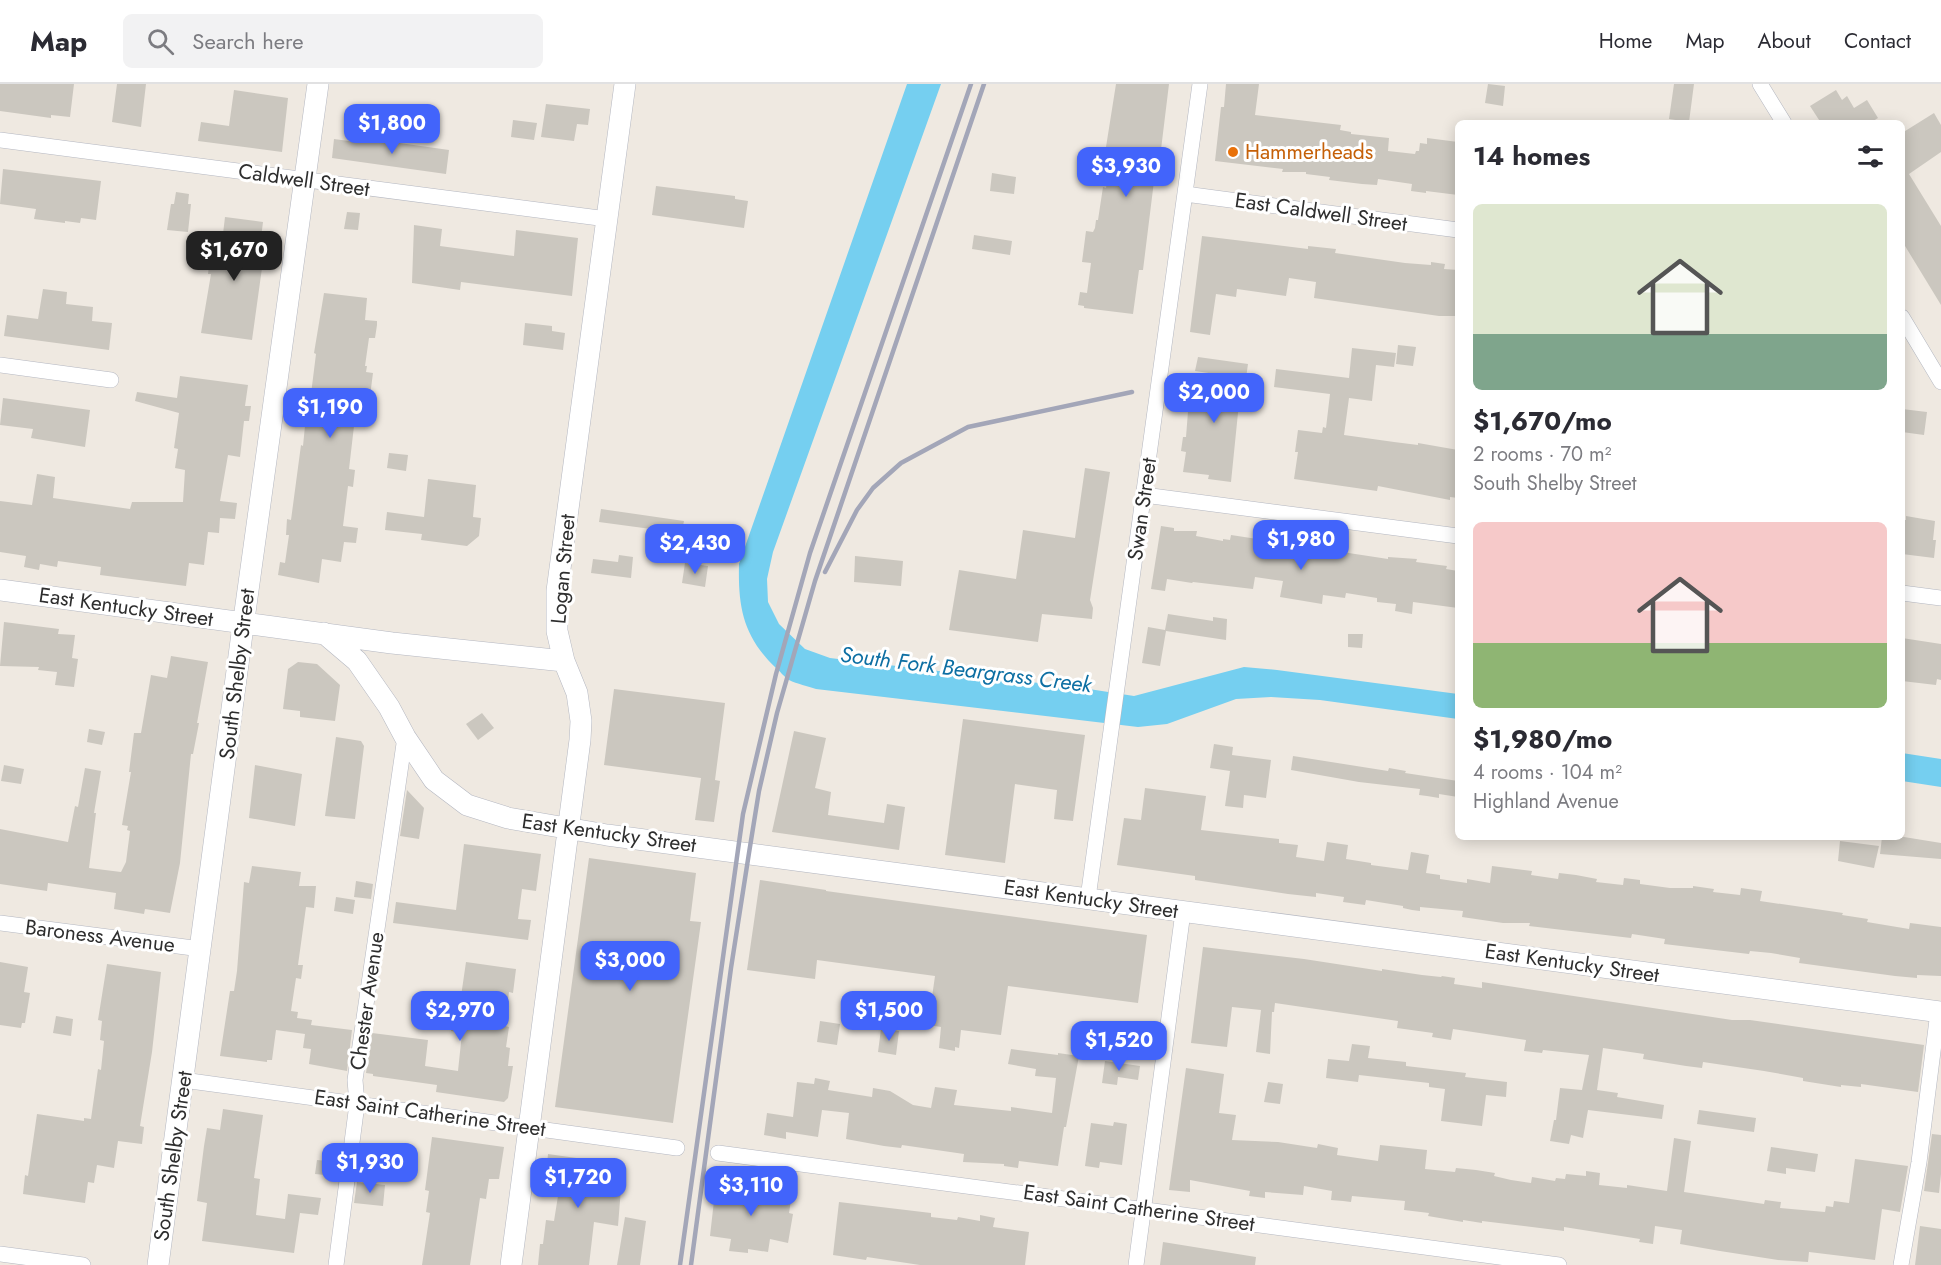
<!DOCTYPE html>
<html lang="en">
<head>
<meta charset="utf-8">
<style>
	body { margin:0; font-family:Jost,sans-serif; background:#f2f2f3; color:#2b2b33; height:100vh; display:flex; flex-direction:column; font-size:22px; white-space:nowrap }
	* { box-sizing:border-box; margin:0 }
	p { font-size:20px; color:#7c7c81 }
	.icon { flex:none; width:33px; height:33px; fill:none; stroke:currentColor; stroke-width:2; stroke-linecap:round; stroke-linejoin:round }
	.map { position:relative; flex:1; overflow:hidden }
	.drawer { position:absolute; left:1455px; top:36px; width:450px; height:720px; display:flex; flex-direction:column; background:#fff; border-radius:9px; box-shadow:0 3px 15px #0003 }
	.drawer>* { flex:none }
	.price { position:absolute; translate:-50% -51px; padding:0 14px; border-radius:12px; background:#4264fb; color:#fff; font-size:20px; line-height:39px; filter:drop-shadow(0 2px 3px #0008) }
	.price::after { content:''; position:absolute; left:50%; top:36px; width:18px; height:14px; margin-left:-9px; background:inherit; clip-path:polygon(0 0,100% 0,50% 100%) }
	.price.current { background:#222; color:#fff }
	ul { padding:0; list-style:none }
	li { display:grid; align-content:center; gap:12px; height:318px; padding:0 18px }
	li span { display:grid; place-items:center; height:186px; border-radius:9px; color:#555 }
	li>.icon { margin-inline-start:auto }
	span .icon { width:108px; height:108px; fill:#fffc; stroke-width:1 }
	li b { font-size:26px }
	h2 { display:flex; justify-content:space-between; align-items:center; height:72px; padding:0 18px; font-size:26px }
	header { display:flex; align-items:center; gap:36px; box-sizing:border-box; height:84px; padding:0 30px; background:#fff; border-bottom:2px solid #e1e1e2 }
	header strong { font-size:28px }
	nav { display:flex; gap:33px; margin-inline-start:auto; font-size:21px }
	.search { width:420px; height:54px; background:#f2f2f3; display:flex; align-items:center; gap:15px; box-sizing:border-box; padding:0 21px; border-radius:9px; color:#7c7c81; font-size:22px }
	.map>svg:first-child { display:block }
	.water { fill:#75cff0 }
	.building { fill:#cbc7bf }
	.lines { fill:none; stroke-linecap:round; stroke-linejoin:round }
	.street-casing { stroke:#b4b7c1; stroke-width:16 }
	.secondary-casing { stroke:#b4b7c1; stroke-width:22 }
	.street { stroke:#fff; stroke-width:15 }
	.secondary { stroke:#fff; stroke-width:21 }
	.rail { stroke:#a3a6b8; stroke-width:4.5 }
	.food-dot { fill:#e8710a; stroke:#fff; stroke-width:2 }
	.labels { text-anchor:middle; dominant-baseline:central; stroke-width:6; stroke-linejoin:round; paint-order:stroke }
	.food-label { font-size:21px; fill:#c56008; stroke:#fff; text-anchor:start }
	.street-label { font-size:21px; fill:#2e2e2e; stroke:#fff }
	.water-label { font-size:22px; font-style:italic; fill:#0d6fa3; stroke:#fff }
</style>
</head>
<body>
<header>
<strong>Map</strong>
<div class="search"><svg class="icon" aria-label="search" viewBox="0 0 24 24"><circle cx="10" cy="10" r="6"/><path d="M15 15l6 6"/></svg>Search here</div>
<nav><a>Home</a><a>Map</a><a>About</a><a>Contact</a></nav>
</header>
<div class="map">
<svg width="1941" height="1181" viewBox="0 0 1941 1181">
	<rect width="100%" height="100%" fill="#efe9e1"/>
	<!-- water -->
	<path class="water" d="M907,0H941L773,468L767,495L768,518L779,540L805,565L830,574L1089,605L1134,612L1244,583L1277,586L1458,610V635L1320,616L1271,613L1236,615L1167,640L1138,643L816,605C808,602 797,600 789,596C784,593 780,587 775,583C743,552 738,523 739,480Z
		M1902,669L1941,675V703L1902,697Z"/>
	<!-- building -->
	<path class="building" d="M0,0H74L70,33L51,31V34L0,27Z
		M117,0H146L141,43L112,38Z
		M1116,0H1169L1158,90L1155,89L1143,186H1139L1133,230L1084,224V222L1078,221L1080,208L1087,209L1091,179L1082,178L1086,147L1093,148L1095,144L1096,136H1098L1103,103L1106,104L1112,63H1106Z
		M1226,0H1259L1255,31L1341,41L1340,46L1351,48V50L1389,54L1388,67L1415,70L1416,67H1419L1420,59L1427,60V54L1458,58V111L1426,107V109L1411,107L1412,100L1378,95L1377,101L1362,100L1329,96L1330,93L1306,90V88H1282L1283,85L1215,77L1221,23H1224Z
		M1488,0L1505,2L1503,22L1485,19Z
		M1674,0H1694L1689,38L1669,35Z
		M234,6L288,14L282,68L198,57L201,38L229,42Z
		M1836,6L1842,16L1847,12L1854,24L1867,16L1878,34L1870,39H1821L1810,22Z
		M546,20L590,25L588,41L577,40L574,57L541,53Z
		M1934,29L1941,41V68L1909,90L1941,142V221L1902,157V49Z
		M513,36L537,39L534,56L511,53Z
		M357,53L449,66L446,90L332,74L334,55L356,58Z
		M3,85L101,97L96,136L81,134L80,139L65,137V139L34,135L36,125L0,120Z
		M992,89L1016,93L1014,110L990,107Z
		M656,102L735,112V115L748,117L744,144L652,131Z
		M176,108L189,110L188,120H191L188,148L167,146L171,120H174Z
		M347,128L360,129L358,146L344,145Z
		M225,133L263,138L261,154H257L253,182L262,184L252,256L201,249L211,190H208L210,174L220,175Z
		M414,141L442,145L440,162L514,172L516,146L578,154L572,212L461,198L460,206L412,199Z
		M974,151L1012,157L1010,171L972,165Z
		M1202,152L1308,165V162L1336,165L1335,169L1405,179L1431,181V178L1445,180L1444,185L1458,186V232H1439L1314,214L1316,198L1289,194L1286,212L1237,205L1236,213L1216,210L1210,251L1190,248Z
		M43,205L67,208L66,220L93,223L92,237L112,239L109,266L4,252L7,231L38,235Z
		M324,209L367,214L365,236L377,237V241L375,254H369L365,282H367L366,288L373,289L370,312L363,311L358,343L354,342L349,385L355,386L353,403L348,402L343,442L358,444L356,459L344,458L341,478L322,475L319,499L278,491L280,478L285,479L289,451H286L287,435L291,436L301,361L303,362L305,342H307L316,270L314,269Z
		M525,239L552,242V247L565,249L563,266L523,261Z
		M1398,261L1416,263L1413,282L1396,280Z
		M1352,264L1396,269L1394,283L1376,281L1372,317L1349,314L1344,351L1394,358L1418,361V359L1458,366V414L1450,413V416L1378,402L1377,407L1294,395L1298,368H1295L1298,346L1322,349L1323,343L1326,344L1330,310L1274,303L1276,285L1349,294Z
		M1198,273L1248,280L1246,294L1238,292L1235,319H1239L1231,398L1208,395L1209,391L1183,388L1186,368L1181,367L1183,353H1186L1189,315L1219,319L1222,291L1195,287Z
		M180,292L248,301L245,322H251L249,337H244L240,373L228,371L220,417L237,419L235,435L220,434L219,449L208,448L204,481L189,479L186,502L100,491L101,483L58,477L57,483L40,480L39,486L24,483L26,472L0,468V417L32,421L37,390L55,393L53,414L130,425L132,418H183L185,386L175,384L178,365L174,364L179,329L135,317L137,308L177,314Z
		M3,314L90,326L85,363L31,354L33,345L0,341Z
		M1902,325L1927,328L1924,351L1902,348Z
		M389,369L408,371L406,387L387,384Z
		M1085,384L1110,388L1090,516L1093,524L1092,535L1042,530L1038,558L949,546L959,486L1016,495L1023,446L1075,454Z
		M428,395L476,401L473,433L481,434L479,452L467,462L421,456L422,450L385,446L387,428L424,433Z
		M601,425L684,437L681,452L651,448V445L599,438Z
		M1906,432L1935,437L1933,456H1936L1934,474L1902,470V436H1906Z
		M1161,442L1174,444V447H1197L1196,452L1223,457V455L1230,456L1231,451L1388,475V473L1417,475L1416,478L1447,482L1446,485L1458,487V524L1413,518L1412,530L1395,527L1396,520L1377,518V514L1346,509L1345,514L1323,511L1322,520L1280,513L1283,497L1255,493L1253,505L1193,498L1192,499L1167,495L1165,507L1151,505Z
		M619,471L633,473L631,494L591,489L593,475L618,478Z
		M855,472L903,477L901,502L854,498Z
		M685,479L708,482L705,503L682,499Z
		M1168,530L1213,537V533L1227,535L1226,556L1166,547L1160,582L1142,579L1148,543L1165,546Z
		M4,538L59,545L58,550L75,551L72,574L78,575L74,603L55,601L57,588L38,586L39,583L0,582Z
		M1348,550H1363L1362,564L1348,563Z
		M1902,554L1941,560V596L1937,595L1936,601L1902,597Z
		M171,572L208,578L197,639H199L193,670H191L180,779L170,829L145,825L144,830L114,825L116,809L48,799L47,807L0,800V745L68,758L75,722L78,723L85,684L101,687L94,729H96L89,784L121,788L126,778L130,747L127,746L128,742L122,741L131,688H129L134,649H141L151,591L167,594Z
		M298,578L317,580L340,601L335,637L300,633V627L283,625L288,585Z
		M614,605L725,619L715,696L720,697L714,738L695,736L701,694L604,681Z
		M482,629L494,644L478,656L466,640Z
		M963,635L1085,651L1073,737L1054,735L1057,706L1015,700L1005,779L945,771Z
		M89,645L105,648L102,661L87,658Z
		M794,647L826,654L815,704L831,708L828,731L884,739L887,720L905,723L899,766L772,748Z
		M336,653L361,657L364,662L355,735L325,732Z
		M1214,660L1233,663L1232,671L1271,676L1266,714L1244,711L1243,724L1225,722L1230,687L1210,684Z
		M1293,672L1388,687L1389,684L1406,687L1405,689L1458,697V713L1439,710V714L1427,712L1419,711L1420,705L1359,698L1291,686Z
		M4,681L24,685L21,700L1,697Z
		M255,681L302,690L295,742L249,734Z
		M1145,704L1206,712L1201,746L1279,755V759L1298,761L1296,773L1324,777L1327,758L1348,761L1346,775L1371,779V781L1408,786L1411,768L1429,771L1426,789L1440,791V795L1467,799V795L1490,799L1492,782L1532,787L1531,791L1558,795L1559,789L1576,791L1597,795L1596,798L1623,801L1624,794L1640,796V800L1670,804H1693V802L1714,805L1713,808L1740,811L1741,804L1762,807L1760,817L1843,829L1842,831L1868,835L1867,838L1909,845L1910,839L1941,843V892L1917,891V894L1895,892L1799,879L1800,874L1771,869L1750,867L1749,870L1664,860L1665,855L1632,850L1631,854L1529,842L1530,839H1503L1462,833L1463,827L1420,823V827L1412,826L1403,824V822L1366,816L1365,821L1343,818L1344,813L1316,809V813L1288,810L1195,796V792L1117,781L1124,734L1141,736Z
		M407,706L424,724L419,755L400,752Z
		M1882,753H1904L1941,759V775L1880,770Z
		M1840,757L1879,762L1874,784L1838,777Z
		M464,760L541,770L536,807L522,805L518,835L531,836L528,856L393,839L396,818L456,826Z
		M589,774L696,789L690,837L701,838L673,1039L555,1023Z
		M252,782L301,788L299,802H316L314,824L306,823L298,881H303L301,895L296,894L291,927L298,928L297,934L312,936L311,941L352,946L347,987L309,980L311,965L303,964L305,950L276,946L272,976H267V978L220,972L230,907H234L237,887L244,798L249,799Z
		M760,796L826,806V807L1147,851L1138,919L1008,902L1001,951L961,946L959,964L955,963V967L939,964L941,943L928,941L935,892L817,876L815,895L747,886Z
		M356,797L373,800L371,815L354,813Z
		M336,813L355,816L353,830L334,827Z
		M1203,863L1304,875L1382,887V885L1422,891L1441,893L1442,892L1455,894L1454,900L1482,904V898L1732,936H1750L1924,961L1918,1008L1861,1000V1003L1841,1001V1003L1803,997V994L1764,987L1703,978L1702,984L1686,982L1643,975L1644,970L1603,964L1597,1006L1618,1009L1617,1013L1664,1021L1662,1035L1588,1026L1583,1054L1571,1051L1569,1060L1550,1057L1554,1036H1556L1560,1004L1582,1006L1589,971L1543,966L1542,969L1524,967L1526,956L1453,945L1451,956L1432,953L1433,949L1397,944L1398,937L1275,919L1274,928H1272L1270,970L1256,968L1261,926L1232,923L1227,963L1191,959Z
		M0,878L28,883L24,908L30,909L25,939H22L21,944L0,941Z
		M466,878L516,885L513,909L509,908L505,942L509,943L506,963L510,964L508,982H513L508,1014L504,1018L436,1008L437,1001L373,992V990L366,989L372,949L428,956L425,982L458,987L462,949L451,947L453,932L458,933Z
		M107,880L161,888L152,968L140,1042L144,1043L142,1060L118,1057L114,1084L97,1081L94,1099L88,1098L85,1119L23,1110L25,1091L28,1092L37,1030L84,1037V1034L91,1035L98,985L101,986L104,957L100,956L102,937L98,936Z
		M56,932L73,935L71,952L53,949Z
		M820,937L840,940L837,961L817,958Z
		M881,945L899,947L896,971L878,968Z
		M1352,960L1370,962L1368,974L1406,978V982L1466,989L1465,993L1507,998L1506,1013L1486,1011L1482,1042L1441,1037L1445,1005L1429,1003V999L1359,991L1358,998L1326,994L1328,975L1349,977Z
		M1011,965L1058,971V969L1079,972L1066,1043H1064L1058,1082L1019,1077L1018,1084L1004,1082V1080L963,1078L964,1070L902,1061L901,1064L884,1062L846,1055L849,1029L822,1026L818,1053L786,1048V1055L764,1051L767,1029L793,1033L797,998L814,1000L815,994L830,997L828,1006L872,1013L873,1004L890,1007L913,1021L931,1024L935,1003L957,1006L954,1021L1011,1027V1023L1052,1029L1056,994L1035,992L1036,985L1008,980Z
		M1105,977L1140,982L1138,996L1118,993L1117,1001L1102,999Z
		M1186,984L1224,990L1219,1029L1236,1031L1232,1056L1278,1058L1317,1064L1318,1060L1338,1064L1337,1071L1378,1077L1380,1061L1427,1066L1425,1085L1455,1088L1456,1084L1476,1086L1495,1089L1494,1092L1511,1096L1531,1099L1532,1093L1555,1097L1556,1094L1565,1095L1566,1090L1586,1092V1087L1600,1089L1599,1101L1627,1104V1101L1667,1107L1674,1054L1691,1057L1684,1108L1764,1120L1765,1116L1781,1118L1780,1124L1825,1128L1826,1122L1833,1123L1834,1117L1849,1119L1855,1075L1908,1082L1900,1128L1882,1125L1875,1176L1809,1168L1808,1178L1778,1176L1720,1167L1680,1160L1682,1146L1655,1142L1653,1160L1639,1158L1640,1155L1564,1143V1147L1482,1137V1139L1463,1136V1138L1428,1132L1429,1129L1404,1126L1405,1117L1352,1112L1351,1118L1343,1117L1331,1116L1332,1107L1304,1102L1303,1111L1265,1108V1114L1249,1112L1250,1107L1190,1096V1108L1169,1106Z
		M1268,998L1283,1000L1280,1020L1264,1018Z
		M223,1025L263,1031L254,1094L260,1095L256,1131L285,1135L288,1110L321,1114L318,1131L300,1129L294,1169L202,1157L207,1119L197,1117L204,1062L207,1044L220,1046Z
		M1699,1026L1756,1034L1754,1048L1697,1040Z
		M1114,1038L1127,1040L1122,1081L1100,1078L1099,1084L1085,1082L1091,1039L1113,1042Z
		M1932,1050L1941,1051V1090L1939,1109L1924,1107Z
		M432,1053L504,1063L499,1095H489L486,1115L480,1114L470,1181H422L430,1129L426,1128L429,1107L425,1106Z
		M1771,1063L1818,1070L1815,1088L1786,1084V1090L1767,1087Z
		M548,1070L612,1079L609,1102L621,1104L618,1142L594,1138L589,1181H538L540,1160H543L546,1136L554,1137L558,1112V1092L546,1091Z
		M317,1076L338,1078L336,1092L315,1090Z
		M357,1098L385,1101L383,1122L354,1119Z
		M716,1099L792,1110L789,1129L793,1130L788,1159L770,1155L768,1168L748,1165V1169L729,1167L731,1155L710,1152Z
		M839,1118L931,1129V1133L957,1136L958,1133L980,1137V1131L995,1134L993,1143L1029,1148L1025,1181H920L867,1173L866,1176L833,1171Z
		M625,1133L646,1137L640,1181H617Z
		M1920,1142L1941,1145V1181H1915Z
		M1163,1158L1256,1173L1255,1181H1160Z"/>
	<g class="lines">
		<defs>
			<path id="street" d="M1760,0L1784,39
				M0,56L607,135
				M1185,110L1458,146
				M1902,233L1941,298
				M0,281L111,296
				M1144,411L1458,452
				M1902,509L1941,514
				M1088,814L1200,0
				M0,839L201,865
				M183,996L677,1064
				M718,1069L1559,1181
				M0,1170L83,1181
				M336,1181L357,1020L355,996L405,653
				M1136,1181L1183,828
				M1901,1181L1919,1078L1938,928"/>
			<path id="secondary" d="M0,506L392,559L564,577
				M324,549L357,577L389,623L405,653L434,696L467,721L508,734L607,751L1941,928
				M158,1181L241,557L318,0
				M511,1181L580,656L581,637L577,609L564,577L557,547V507L625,0"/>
		</defs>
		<!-- street casing -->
		<use href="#street" class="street-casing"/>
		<!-- secondary casing -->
		<use href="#secondary" class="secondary-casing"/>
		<!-- street -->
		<use href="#street" class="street"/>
		<!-- secondary -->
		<use href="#secondary" class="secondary"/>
		<!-- rail -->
		<path class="rail" d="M825,488L857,426L873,404L901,379L968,343L1132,308
			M680,1181L743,730L776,590L810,469L971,0
			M691,1181L731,884L749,769L759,707L777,629L815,497L984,0"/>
	</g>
	<!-- markers -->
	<circle class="food-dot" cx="1233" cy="68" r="6"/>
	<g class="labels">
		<!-- food labels -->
		<g class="food-label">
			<text x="1245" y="68">Hammerheads</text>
		</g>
		<!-- street labels -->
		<g class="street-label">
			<text transform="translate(304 96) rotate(8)">Caldwell Street</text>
			<text transform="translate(1321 128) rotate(8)">East Caldwell Street</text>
			<text transform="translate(1142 425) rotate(-82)">Swan Street</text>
			<text transform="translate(563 485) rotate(-85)">Logan Street</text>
			<text transform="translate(126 523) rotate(8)">East Kentucky Street</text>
			<text transform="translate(237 590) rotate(-83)">South Shelby Street</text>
			<text transform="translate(609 749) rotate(8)">East Kentucky Street</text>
			<text transform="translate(1091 815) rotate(8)">East Kentucky Street</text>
			<text transform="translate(100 852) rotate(7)">Baroness Avenue</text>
			<text transform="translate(1572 879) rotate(8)">East Kentucky Street</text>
			<text transform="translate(367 917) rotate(-82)">Chester Avenue</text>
			<text transform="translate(430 1029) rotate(8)">East Saint Catherine Street</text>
			<text transform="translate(173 1072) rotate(-82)">South Shelby Street</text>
			<text transform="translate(1139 1124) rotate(8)">East Saint Catherine Street</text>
		</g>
		<!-- water labels -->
		<g class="water-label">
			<text transform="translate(966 585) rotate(7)">South Fork Beargrass Creek</text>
		</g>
	</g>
</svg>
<b class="price" style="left:392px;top:71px">$1,800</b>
<b class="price" style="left:1126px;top:114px">$3,930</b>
<b class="price current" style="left:234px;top:198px">$1,670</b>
<b class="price" style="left:1214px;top:340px">$2,000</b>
<b class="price" style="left:330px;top:355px">$1,190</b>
<b class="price" style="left:1301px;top:487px">$1,980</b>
<b class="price" style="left:695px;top:491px">$2,430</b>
<b class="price" style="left:630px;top:908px">$3,000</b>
<b class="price" style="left:460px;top:958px">$2,970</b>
<b class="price" style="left:889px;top:958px">$1,500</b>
<b class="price" style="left:1119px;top:988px">$1,520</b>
<b class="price" style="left:370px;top:1110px">$1,930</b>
<b class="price" style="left:578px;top:1125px">$1,720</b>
<b class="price" style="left:751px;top:1133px">$3,110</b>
<section class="drawer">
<h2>14 homes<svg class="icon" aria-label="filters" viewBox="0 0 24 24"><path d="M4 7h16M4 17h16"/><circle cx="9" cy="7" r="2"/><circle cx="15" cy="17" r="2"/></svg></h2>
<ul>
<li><span style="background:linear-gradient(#dfe7d0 70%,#7fa58c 0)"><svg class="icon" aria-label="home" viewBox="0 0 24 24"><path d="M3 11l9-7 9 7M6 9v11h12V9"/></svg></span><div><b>$1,670/mo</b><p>2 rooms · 70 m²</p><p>South Shelby Street</p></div></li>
<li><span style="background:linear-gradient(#f6c9c9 65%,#8fb573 0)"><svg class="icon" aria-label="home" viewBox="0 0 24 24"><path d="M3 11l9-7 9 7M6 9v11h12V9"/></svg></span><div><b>$1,980/mo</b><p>4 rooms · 104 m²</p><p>Highland Avenue</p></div></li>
</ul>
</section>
</div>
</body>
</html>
